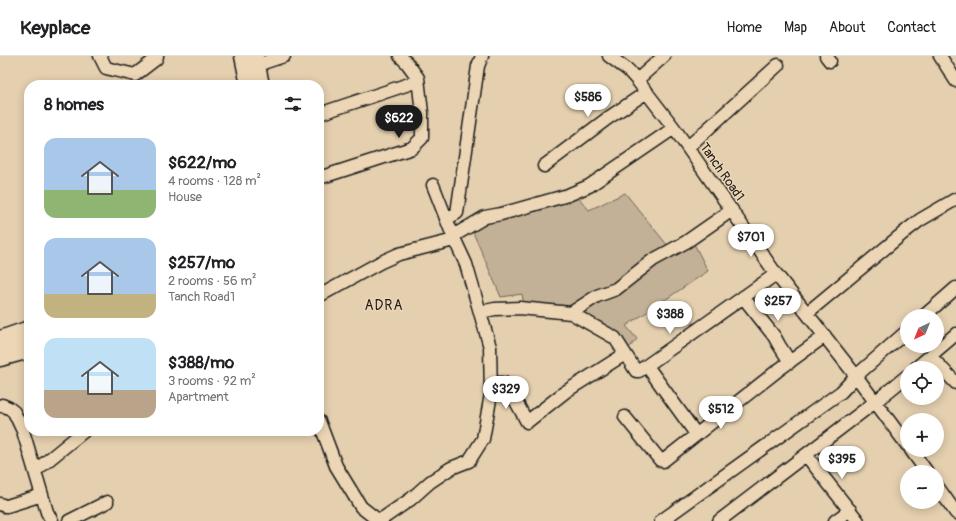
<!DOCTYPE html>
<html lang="en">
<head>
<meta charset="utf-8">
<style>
	body { margin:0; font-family:Pangolin,sans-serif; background:#f2f2f2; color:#202124; height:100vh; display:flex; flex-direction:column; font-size:15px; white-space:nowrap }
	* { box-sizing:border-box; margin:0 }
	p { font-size:13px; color:#757577 }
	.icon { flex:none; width:22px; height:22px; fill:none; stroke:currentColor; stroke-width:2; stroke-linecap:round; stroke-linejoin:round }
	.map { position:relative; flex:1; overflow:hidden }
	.drawer { position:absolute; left:24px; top:24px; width:300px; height:356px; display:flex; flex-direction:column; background:#fff; border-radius:16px; box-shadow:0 2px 10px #0003 }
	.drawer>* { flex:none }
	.needle { width:26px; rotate:223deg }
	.tools { position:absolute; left:900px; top:253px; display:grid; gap:8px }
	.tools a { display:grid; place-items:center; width:44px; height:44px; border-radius:50%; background:#fff; box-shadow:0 2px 10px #0003; font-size:20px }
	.price { position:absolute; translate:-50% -34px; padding:0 9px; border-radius:14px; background:#fff; color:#222; font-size:13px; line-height:26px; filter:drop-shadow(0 1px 2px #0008) }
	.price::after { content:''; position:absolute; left:50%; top:24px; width:12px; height:9px; margin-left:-6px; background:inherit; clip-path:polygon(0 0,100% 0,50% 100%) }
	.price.active { background:#1c1c1c; color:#fff }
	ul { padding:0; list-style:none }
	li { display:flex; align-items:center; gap:12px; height:100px; padding:0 20px }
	li span { display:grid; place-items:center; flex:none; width:112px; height:80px; border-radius:12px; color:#555 }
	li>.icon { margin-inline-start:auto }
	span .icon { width:48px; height:48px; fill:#fffc; stroke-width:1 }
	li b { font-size:17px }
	h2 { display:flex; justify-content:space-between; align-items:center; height:48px; padding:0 20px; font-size:17px }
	header { display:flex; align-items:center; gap:24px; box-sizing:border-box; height:56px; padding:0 20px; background:#fff; border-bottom:1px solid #e0e0e0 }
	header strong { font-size:19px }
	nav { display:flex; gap:22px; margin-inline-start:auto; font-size:14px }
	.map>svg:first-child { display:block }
	.green { fill:#c2b196; stroke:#6f6659 }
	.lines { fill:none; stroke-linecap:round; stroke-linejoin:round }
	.minor-casing { stroke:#1c1c1c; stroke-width:15 }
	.major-casing { stroke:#1c1c1c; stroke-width:19 }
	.minor { stroke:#ecd6b5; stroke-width:12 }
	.major { stroke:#ecd6b5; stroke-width:16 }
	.labels { text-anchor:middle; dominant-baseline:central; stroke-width:3; stroke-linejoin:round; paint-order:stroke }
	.street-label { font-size:13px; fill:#1c1c1c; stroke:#ecd6b5 }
	.neighbourhood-label { font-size:14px; letter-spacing:1px; fill:#1c1c1c; stroke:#ecd6b5 }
</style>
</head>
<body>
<header>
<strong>Keyplace</strong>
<nav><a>Home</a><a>Map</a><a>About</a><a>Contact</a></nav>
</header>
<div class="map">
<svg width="956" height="465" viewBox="0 0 956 465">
	<rect width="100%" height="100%" fill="#e4cfaf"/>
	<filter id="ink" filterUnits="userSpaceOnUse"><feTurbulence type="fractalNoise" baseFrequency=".025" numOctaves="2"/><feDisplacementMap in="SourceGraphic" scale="8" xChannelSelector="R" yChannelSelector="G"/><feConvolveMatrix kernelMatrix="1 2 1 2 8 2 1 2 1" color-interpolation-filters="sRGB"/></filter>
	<g filter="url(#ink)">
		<!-- green -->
		<path class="green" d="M625,137L668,190L614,231L569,254L524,249L522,238L501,241L472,174L506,161L578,141L589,154Z
			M693,186L708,215L626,270L637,283L629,292L580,258Z"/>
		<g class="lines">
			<defs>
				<path id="minor" d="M100,0L106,12L135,19L156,3L157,0
					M609,0L628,14L637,24L674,72L776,218L856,320L907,389
					M826,0L830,5
					M940,0L956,25
					M257,9L284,0
					M637,24L664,0
					M319,58L418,25
					M688,91L778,9
					M544,110L608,62L647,36
					M319,122L412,92L422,82V57L418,22L407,7L400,0
					M446,163L457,157L478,10L482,0
					M453,180L485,161L501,158L568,139L589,130L674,72
					M319,240L381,206L399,198L454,184
					M743,241L774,280L779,289L790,306
					M480,256L495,253L520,252L571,257L597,240L616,233L653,204L686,186L732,154
					M571,257L615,282L636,315H639L776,218
					M807,257L907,174L920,164L956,143
					M924,260L956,232
					M0,281L29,271
					M930,300L956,327
					M647,310L696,378
					M916,312L956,278
					M491,327H504L507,329L527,366L565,336L625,298
					M0,350L2,349L9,352L14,356L23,375L47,456L52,465
					M625,361L660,404L663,405L777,315L825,280
					M319,365L336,410L361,451L379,465L411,443L430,426L451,412L469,405L483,383L491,338L490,291L466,208L453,180L433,129
					M911,394L927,416
					M806,399L858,465
					M35,415L84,375
					M937,430L956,457
					M0,448L5,450H7L42,439
					M69,465L107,446
					M661,465L841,336L856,320L907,275
					M719,465L875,346L907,320
					M835,465L850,454"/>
				<path id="major" d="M243,0L249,29
					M255,0L261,29
					M0,291L17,286L29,281
					M0,302L29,294"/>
			</defs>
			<!-- minor casing -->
			<use href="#minor" class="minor-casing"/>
			<!-- major casing -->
			<use href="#major" class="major-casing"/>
			<!-- minor -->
			<use href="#minor" class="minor"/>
			<!-- major -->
			<use href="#major" class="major"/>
		</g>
	</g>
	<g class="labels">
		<!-- street labels -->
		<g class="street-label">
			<text transform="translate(722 116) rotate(55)">Tanch Road1</text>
		</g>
		<!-- neighbourhood labels -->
		<g class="neighbourhood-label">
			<text x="384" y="249">ADRA</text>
		</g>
	</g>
</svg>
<div class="tools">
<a><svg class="needle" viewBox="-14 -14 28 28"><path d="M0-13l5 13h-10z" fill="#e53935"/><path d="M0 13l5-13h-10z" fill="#757577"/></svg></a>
<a><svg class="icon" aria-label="locate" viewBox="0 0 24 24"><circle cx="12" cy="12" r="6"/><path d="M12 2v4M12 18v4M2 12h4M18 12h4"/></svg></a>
<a>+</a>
<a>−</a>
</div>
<b class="price" style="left:588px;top:62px">$586</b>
<b class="price active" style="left:399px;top:83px">$622</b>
<b class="price" style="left:751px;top:202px">$701</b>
<b class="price" style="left:778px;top:266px">$257</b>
<b class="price" style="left:670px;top:279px">$388</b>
<b class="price" style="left:506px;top:354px">$329</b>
<b class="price" style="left:721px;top:374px">$512</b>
<b class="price" style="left:842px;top:424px">$395</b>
<section class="drawer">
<h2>8 homes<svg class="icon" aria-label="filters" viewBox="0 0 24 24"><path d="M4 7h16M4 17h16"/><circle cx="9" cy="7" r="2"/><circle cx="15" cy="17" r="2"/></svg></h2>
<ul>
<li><span style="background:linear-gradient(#a9c7e8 65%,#8fb573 0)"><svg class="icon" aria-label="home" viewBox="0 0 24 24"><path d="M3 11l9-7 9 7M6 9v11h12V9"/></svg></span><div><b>$622/mo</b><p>4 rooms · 128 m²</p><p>House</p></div></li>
<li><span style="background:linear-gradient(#a9c7e8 70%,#c2b280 0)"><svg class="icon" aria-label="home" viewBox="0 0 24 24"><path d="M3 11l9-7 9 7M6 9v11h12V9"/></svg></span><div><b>$257/mo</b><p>2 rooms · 56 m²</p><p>Tanch Road1</p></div></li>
<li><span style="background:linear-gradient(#bfe0f5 65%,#b9a48a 0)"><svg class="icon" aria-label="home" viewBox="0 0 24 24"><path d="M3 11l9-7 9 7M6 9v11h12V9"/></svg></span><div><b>$388/mo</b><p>3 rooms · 92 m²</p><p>Apartment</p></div></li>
</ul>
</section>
</div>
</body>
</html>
